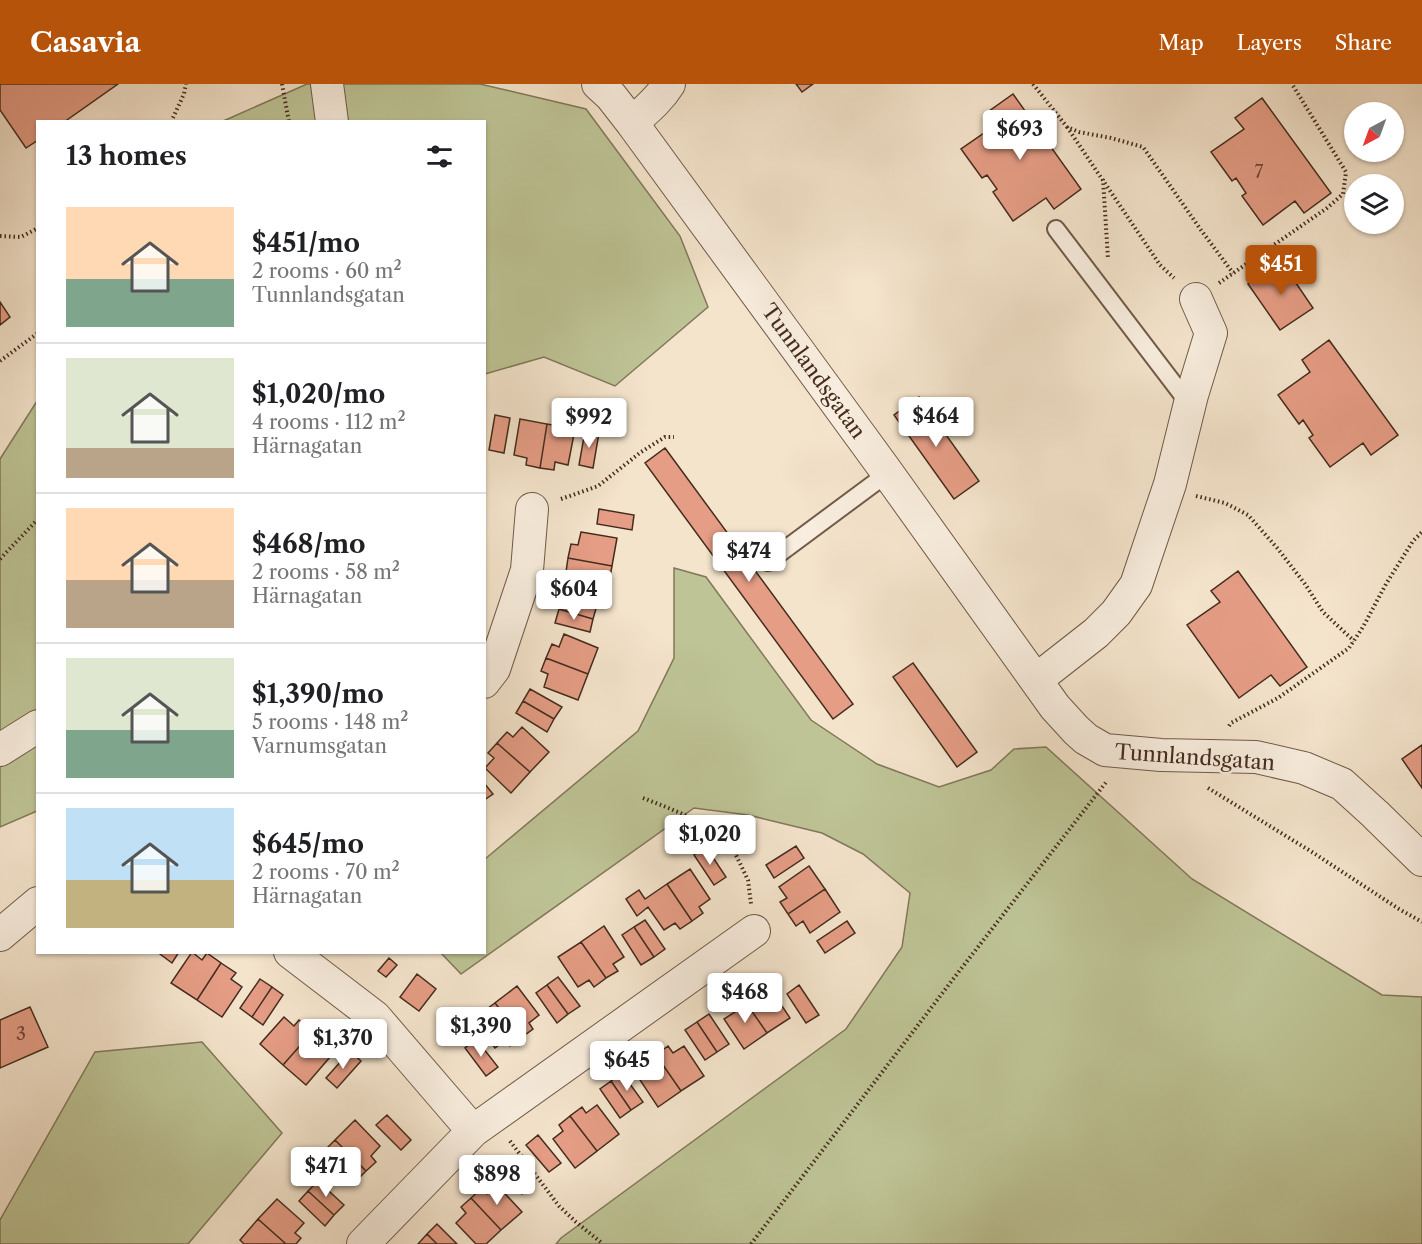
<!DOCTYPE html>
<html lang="en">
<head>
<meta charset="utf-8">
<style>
	body { margin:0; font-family:"Libre Caslon Text",serif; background:#f2f2f2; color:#202124; height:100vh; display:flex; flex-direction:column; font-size:22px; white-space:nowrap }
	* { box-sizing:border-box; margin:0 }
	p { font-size:20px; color:#757577 }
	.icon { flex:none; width:33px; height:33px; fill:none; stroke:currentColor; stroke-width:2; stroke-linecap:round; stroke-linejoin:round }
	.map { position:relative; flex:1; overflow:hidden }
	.panel { position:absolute; left:36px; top:36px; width:450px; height:834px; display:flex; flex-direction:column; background:#fff; border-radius:0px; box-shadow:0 2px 4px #0004 }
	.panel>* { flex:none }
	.needle { width:39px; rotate:221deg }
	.fabs { position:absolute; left:1344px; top:18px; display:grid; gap:12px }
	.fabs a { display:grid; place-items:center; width:60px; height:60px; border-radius:50%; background:#fff; box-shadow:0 2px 4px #0004; font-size:30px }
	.price { position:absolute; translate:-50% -51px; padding:0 14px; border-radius:6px; background:#fff; color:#222; font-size:20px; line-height:39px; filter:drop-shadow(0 2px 3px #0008) }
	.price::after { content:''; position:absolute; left:50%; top:36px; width:18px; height:14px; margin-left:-9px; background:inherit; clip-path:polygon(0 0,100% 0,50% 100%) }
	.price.current { background:#b45309; color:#fff }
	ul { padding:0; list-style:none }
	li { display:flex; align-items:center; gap:18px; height:150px; padding:0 30px }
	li+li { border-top:2px solid #e0e0e0 }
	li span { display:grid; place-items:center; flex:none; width:168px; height:120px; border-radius:0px; color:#555 }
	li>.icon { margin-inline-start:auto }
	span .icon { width:72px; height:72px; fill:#fffc; stroke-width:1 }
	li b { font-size:26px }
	h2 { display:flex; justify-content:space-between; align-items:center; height:72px; padding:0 30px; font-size:26px }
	header { display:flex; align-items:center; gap:36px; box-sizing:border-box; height:84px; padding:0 30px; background:#b45309; color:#fff }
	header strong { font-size:28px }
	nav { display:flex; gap:33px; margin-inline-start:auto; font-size:21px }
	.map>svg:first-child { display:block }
	.green { fill:#bec496; stroke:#81785a; stroke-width:1.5 }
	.building { fill:#e59d85; stroke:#442c1d; stroke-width:1.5 }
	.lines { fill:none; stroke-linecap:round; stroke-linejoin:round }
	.service-casing { stroke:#705a49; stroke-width:20 }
	.minor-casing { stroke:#705a49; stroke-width:34 }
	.path { stroke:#442c1d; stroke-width:4; stroke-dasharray:1.5 3; stroke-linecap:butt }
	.service { stroke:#f8edde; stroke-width:16 }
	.minor { stroke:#f8edde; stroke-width:32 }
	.labels { text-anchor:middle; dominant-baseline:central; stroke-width:5; stroke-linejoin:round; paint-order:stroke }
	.number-label { font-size:18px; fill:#6c4837 }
	.street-label { font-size:21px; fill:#442c1d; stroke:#f8edde }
</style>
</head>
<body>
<header>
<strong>Casavia</strong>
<nav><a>Map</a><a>Layers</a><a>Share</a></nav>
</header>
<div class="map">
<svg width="1422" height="1160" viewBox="0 0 1422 1160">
	<rect width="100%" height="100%" fill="#f4e4cc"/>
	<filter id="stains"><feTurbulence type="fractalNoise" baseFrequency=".00333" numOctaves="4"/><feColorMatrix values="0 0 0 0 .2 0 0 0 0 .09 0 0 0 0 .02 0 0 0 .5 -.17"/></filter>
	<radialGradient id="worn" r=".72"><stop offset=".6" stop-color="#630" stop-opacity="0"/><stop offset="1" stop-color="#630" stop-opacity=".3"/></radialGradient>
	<!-- green -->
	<path class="green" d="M307,0H480L586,25L680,152L708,223L615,302L544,273L485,290L484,38H221Z
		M37,317V727L0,743V375Z
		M674,484L706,493L811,636L877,680L939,703L991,686L1014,665L1046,663L1192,795L1382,911L1422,913V1160H556L561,1154L846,945L902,863L910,809L863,770L822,749L748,731L694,724L461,890L441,869L484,868L485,775L638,647L674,574Z
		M202,958L282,1049L188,1160H0V1136L95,968Z"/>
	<!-- building -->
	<path class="building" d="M0,0H118L64,38H38V56L26,64L0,26Z
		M796,0H813L802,8Z
		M1013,10L1081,105L1054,125L1046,114L1013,137L993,108L997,105L987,91L982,94L961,65L994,42L985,30Z
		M1262,14L1331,109L1304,129L1295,117L1263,141L1242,112L1246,109L1236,94L1232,97L1211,68L1244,45L1235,34Z
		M1281,177L1313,224L1280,246L1248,200Z
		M0,218L10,233L0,241Z
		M1329,256L1398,351L1371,371L1363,359L1330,383L1309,354L1313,351L1303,336L1299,340L1278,311L1310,288L1302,276Z
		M919,313L979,397L954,415L894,331Z
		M495,331L510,334L504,369L489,366Z
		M520,335L547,340L540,384L526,381L527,374L514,371Z
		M547,340L575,345L568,381L555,378L554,386L540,384Z
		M585,347L599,349L593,384L579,381Z
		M665,364L853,620L833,635L645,379Z
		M599,425L634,431L632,446L597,440Z
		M581,448L617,454L612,482L568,474L571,460L578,461Z
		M568,474L612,482L607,509L571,503L574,490L566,488Z
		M1238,487L1307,583L1280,602L1271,591L1239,614L1187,541L1220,518L1211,507Z
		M562,512L597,521L593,535L559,525Z
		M559,525L593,535L590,548L555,539Z
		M564,550L598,564L588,590L546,574L552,560L559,563Z
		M546,574L588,590L578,616L544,603L548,590L541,587Z
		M913,579L977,668L957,683L893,593Z
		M530,605L562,623L554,635L523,617Z
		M523,617L554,635L547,648L516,629Z
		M522,643L549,668L530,688L497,659L507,648L513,653Z
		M497,659L530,688L511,709L485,684L494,674L488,669Z
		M1422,661V704L1402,675Z
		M484,699L493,710L484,716Z
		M796,762L804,774L774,794L766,781Z
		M706,763L726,793L714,801L694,771Z
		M809,782L825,805L788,830L780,818L787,814L779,803Z
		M690,785L710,815L699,823L703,829L692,837L667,800Z
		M667,800L692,837L680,845L675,839L664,846L648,823L637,832L626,815L639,806L645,815Z
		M825,805L840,828L810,849L803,837L796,842L788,830Z
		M645,836L665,865L654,873L634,843Z
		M847,837L855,849L825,869L817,857Z
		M604,842L624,873L613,880L618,887L606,894L581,858Z
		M634,843L654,873L641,881L622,851Z
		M581,858L606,894L594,903L589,896L578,903L558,873Z
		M161,868H179L172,879L160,870Z
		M192,868L202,876L207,869L221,879L197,916L171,899Z
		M389,874L397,881L386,893L378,887Z
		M221,879L236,889L231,895L242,903L222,933L197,916Z
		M417,890L436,905L419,927L400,913Z
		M558,893L580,922L568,930L547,901Z
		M260,895L272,903L252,933L240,924Z
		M547,901L568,930L557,939L536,909Z
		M799,901L819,931L806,939L787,910Z
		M517,902L539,931L529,939L533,945L522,953L495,919Z
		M272,903L283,911L263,941L252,933Z
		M770,904L790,934L767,949L742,913L754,905L759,912Z
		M742,913L767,949L744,965L724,935L735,928L730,921Z
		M495,919L522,953L510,962L506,956L495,964L473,935Z
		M30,923L48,963L0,984V936Z
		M709,930L729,960L717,968L697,938Z
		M284,933L294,942L299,936L313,947L283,981L260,960Z
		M697,938L717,968L705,976L685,946Z
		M313,947L325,959L320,965L330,973L306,1001L283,981Z
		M476,955L498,983L486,992L465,964Z
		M668,962L673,969L684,962L704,992L681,1007L656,971Z
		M350,967L361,977L337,1004L326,994Z
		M656,971L681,1007L658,1023L638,993L649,985L644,979Z
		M622,989L643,1018L631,1026L611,997Z
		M611,997L631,1026L620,1034L600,1005Z
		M597,1021L619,1050L597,1067L570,1032L582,1023L586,1029Z
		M387,1031L411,1056L401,1066L376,1041Z
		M570,1032L597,1067L575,1084L553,1055L563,1047L559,1041Z
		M355,1036L380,1062L371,1072L376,1078L366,1087L335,1056Z
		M538,1051L561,1079L549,1088L526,1061Z
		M335,1056L366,1087L355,1098L350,1092L341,1101L315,1076Z
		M511,1073L534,1101L522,1110L500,1082Z
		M318,1097L344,1121L334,1131L308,1107Z
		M497,1101L522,1128L501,1146L471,1114L482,1104L487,1110Z
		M308,1107L334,1131L325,1142L299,1117Z
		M471,1114L501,1146L486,1160H476L456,1139L466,1129L461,1123Z
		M277,1115L304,1139L295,1149L301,1154L296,1160H286L258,1135Z
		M258,1135L286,1160H244L240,1156Z
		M437,1140L457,1160H437L427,1150Z
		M427,1150L437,1160H418Z"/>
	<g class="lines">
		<defs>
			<path id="service" d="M1056,145L1190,321
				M768,478L888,389"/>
			<path id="minor" d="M327,0L332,38
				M598,0L611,12L632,39L884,384L1055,623L1076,646L1086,655L1105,666L1161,671L1256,673L1304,684L1342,700L1375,730L1422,776
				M632,39C645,27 659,16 669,0
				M1036,596L1096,549L1116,529L1136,501L1170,400L1192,311L1211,249L1196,215
				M484,598L494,585L527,486L532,425
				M0,666L38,642
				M0,851L38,819
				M290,868L375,933L473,1047L363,1160
				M473,1047L754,847"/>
		</defs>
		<!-- service casing -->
		<use href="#service" class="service-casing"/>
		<!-- minor casing -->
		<use href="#minor" class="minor-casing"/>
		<!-- path -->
		<path class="path" d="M282,0L289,38
			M1033,0L1067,43L1079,48L1111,54L1143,63L1201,146L1233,189
			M171,38L184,10L186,0
			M1067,43L1160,181L1174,194
			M1103,95L1108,175
			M0,152L21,153L38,144
			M1219,199L1327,124L1343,110L1346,88L1292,0
			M0,277L38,249
			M1196,412L1225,419L1248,431L1278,465L1305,500L1323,528L1354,557
			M561,415L598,402L641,368L665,353H674
			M0,475L38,435
			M1229,642L1231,639L1278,614L1349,564L1363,543L1386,500L1413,457L1422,448
			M1208,704L1312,768L1399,825L1422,838
			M643,714L666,723L711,742L734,767L748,796L751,820
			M510,1057L559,1122L576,1138L603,1160
			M751,1160L957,890L1107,697"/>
		<!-- service -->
		<use href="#service" class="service"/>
		<!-- minor -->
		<use href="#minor" class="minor"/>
	</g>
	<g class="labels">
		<!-- number labels -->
		<g class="number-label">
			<text x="1259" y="88">7</text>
			<text x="21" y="950">3</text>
		</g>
		<!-- street labels -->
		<g class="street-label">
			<text transform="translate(814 287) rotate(54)">Tunnlandsgatan</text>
			<text transform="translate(1195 673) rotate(4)">Tunnlandsgatan</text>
		</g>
	</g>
	<rect width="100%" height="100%" filter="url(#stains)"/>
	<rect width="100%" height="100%" fill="url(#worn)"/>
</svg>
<div class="fabs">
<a><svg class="needle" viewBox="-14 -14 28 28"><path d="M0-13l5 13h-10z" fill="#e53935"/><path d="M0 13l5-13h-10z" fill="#757577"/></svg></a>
<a><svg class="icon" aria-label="layers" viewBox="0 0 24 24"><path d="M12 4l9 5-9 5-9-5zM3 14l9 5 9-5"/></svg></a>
</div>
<b class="price" style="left:1020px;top:77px">$693</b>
<b class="price current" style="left:1281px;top:212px">$451</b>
<b class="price" style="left:936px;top:364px">$464</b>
<b class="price" style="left:589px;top:365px">$992</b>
<b class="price" style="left:749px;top:499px">$474</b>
<b class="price" style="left:574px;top:537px">$604</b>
<b class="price" style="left:710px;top:782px">$1,020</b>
<b class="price" style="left:745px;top:940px">$468</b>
<b class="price" style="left:481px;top:974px">$1,390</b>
<b class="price" style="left:343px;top:986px">$1,370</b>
<b class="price" style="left:627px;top:1008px">$645</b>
<b class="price" style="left:326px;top:1114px">$471</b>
<b class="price" style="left:497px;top:1122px">$898</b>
<section class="panel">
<h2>13 homes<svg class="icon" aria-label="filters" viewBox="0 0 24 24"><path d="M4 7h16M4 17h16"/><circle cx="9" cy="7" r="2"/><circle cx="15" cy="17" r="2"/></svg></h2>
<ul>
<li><span style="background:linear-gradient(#ffd9b3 60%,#7fa58c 0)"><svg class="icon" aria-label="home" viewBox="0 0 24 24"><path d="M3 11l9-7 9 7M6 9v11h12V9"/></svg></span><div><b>$451/mo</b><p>2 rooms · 60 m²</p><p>Tunnlandsgatan</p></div></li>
<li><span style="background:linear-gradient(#dfe7d0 75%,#b9a48a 0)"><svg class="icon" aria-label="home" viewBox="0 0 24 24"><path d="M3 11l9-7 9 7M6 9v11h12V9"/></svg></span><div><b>$1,020/mo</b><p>4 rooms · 112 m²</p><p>Härnagatan</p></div></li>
<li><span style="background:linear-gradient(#ffd9b3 60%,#b9a48a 0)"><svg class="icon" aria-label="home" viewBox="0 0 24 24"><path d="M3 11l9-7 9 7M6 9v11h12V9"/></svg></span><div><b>$468/mo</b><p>2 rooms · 58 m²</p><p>Härnagatan</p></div></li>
<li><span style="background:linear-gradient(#dfe7d0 60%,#7fa58c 0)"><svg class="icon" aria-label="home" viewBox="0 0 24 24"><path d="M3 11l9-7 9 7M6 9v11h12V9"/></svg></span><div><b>$1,390/mo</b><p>5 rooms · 148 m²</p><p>Varnumsgatan</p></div></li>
<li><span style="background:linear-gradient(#bfe0f5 60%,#c2b280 0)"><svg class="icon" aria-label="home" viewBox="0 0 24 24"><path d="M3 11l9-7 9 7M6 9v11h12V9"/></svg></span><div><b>$645/mo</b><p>2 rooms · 70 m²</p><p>Härnagatan</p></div></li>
</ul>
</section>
</div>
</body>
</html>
